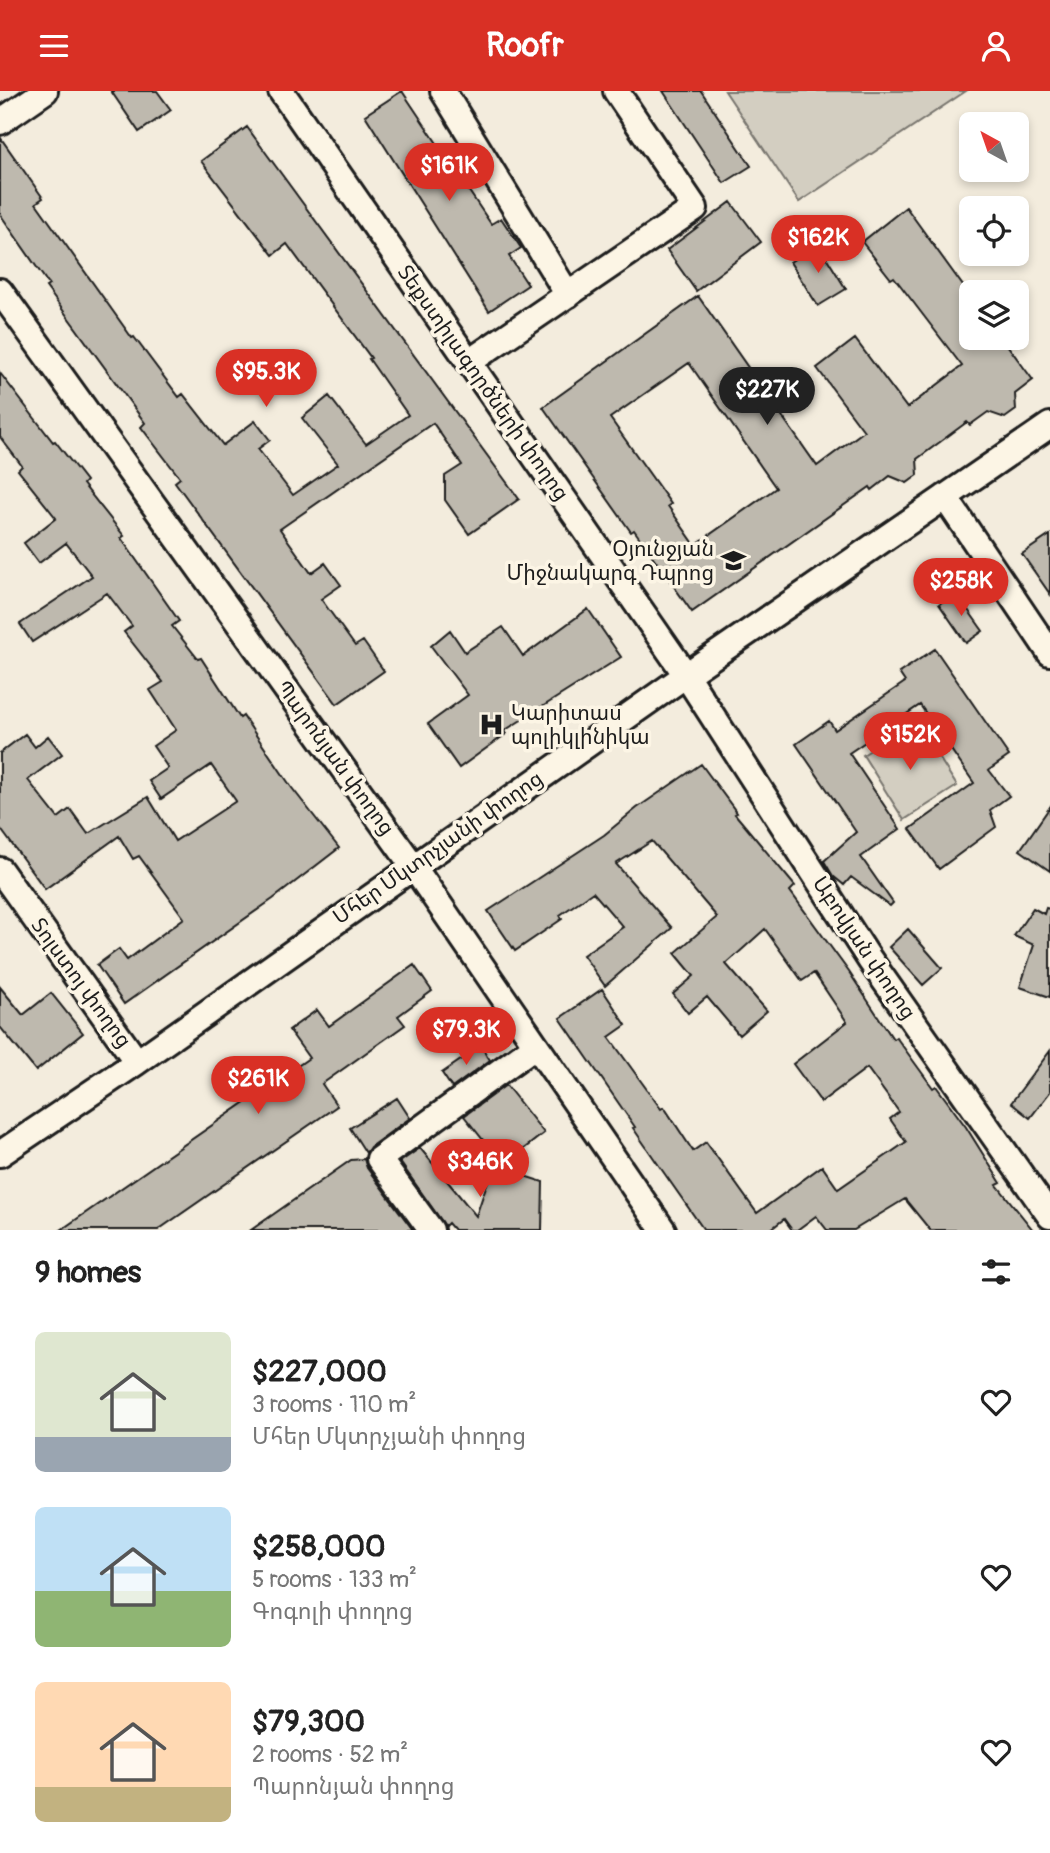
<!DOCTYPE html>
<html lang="en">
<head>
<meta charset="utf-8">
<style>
	body { margin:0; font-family:Pangolin,"Noto Sans Armenian",sans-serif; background:#f6f6f6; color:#222; height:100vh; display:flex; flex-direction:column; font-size:26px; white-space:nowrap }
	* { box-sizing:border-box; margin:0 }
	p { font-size:23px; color:#767676 }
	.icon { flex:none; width:38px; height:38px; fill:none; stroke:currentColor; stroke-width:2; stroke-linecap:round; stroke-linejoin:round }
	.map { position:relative; height:1139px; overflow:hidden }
	.side { display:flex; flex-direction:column; background:#fff; flex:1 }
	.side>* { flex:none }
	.needle { width:46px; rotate:320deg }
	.buttons { position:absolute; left:959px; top:21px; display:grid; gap:14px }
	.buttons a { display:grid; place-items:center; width:70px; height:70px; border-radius:10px; background:#fff; box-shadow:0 4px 10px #0003; font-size:35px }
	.price { position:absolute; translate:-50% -60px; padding:0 16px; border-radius:24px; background:#d93025; color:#fff; font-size:23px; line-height:46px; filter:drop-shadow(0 2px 4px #0008) }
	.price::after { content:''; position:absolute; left:50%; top:42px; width:21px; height:16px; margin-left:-10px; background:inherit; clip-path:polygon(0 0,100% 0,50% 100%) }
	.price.on { background:#222; color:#fff }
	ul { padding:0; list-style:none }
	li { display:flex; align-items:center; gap:21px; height:175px; padding:0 35px }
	li span { display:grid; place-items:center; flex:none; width:196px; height:140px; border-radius:10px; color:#555 }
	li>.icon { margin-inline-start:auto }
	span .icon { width:84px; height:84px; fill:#fffc; stroke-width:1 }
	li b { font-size:30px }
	h2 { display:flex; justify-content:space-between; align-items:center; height:84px; padding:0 35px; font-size:30px }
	header { display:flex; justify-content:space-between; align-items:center; height:91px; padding:0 35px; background:#d93025; color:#fff; font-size:32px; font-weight:800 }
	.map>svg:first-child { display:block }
	.green { fill:#d3cec1; stroke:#78756e; stroke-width:2 }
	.building { fill:#beb9ae; stroke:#1c1c1c; stroke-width:2; fill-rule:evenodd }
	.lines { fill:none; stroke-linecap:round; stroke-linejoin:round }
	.minor-casing { stroke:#1c1c1c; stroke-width:30 }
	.minor { stroke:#fcf5e5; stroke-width:24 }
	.labels { text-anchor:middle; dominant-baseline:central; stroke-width:7; stroke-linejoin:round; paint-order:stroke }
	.street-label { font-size:21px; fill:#1c1c1c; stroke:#fcf5e5 }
	.poi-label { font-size:21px; fill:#1c1c1c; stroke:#fcf5e5; text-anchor:end }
</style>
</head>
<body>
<header><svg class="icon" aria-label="menu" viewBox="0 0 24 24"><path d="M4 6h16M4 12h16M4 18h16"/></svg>Roofr<svg class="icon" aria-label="person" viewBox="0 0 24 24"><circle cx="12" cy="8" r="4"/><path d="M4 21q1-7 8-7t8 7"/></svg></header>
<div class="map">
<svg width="1050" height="1139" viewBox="0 0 1050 1139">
	<rect width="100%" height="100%" fill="#f3ecdd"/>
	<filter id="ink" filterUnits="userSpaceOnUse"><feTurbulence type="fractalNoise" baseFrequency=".0143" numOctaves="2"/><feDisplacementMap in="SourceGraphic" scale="14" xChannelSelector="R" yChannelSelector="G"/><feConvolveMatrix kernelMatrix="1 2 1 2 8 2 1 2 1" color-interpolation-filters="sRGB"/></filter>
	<g filter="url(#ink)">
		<!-- green -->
		<path class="green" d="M725,0H966L799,111Z
			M916,630L957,695L904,729L863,664Z"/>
		<!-- building -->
		<path class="building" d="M111,0H157L171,19L139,41Z
			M402,0L491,133L501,127L521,157L509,165L528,194L489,220L365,24Z
			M663,0H701L751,75L724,92Z
			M247,36L519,408L469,443L445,409V385L462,374L433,332L280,438L311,482L325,472L341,494L321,508L355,555L363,550L384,580L337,613L175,391L180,387L141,336L145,332L46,196L49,194L0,123V46L43,107L36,112L132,247L134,246L179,306L183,303L223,354L255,330L270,349L258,358L293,404L338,373L302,327L329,305L366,353L408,324L369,268L371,267L287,153L273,164L201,70Z
			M731,111L761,151L696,200L667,159Z
			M906,116L971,206V247H1002L1033,289L1015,303L1016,319L1005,327L988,321L970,334L967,331L917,368L918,384L907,392L890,385L872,399L870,396L692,521L634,439L631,441L543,316L698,205L817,375L864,340L817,277L855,248L907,317L962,275L894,186L891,188L862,151ZM689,272L776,397L695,454L668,415L671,413L610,327Z
			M818,153L846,198L818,215L790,171Z
			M0,282L53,351L55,350L86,390L83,393L124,445L121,447L179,530L172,535L198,568L201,567L240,627L243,625L292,697L339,757L273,808L124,913L97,874L119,858L127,869L184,827L139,765L133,768L119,745L45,798L0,737V662L25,643L35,656L48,645L62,663L28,689L58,727L70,718L88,743L148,706L175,750L236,710L211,674L161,708L149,690L168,677L153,655L176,639L150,599L163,591L124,541L132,535L107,502L32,551L20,533L92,485L66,452L39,472L24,452L56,427L18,379L22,375L0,346Z
			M1050,444V503L1022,463Z
			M956,502L983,540L966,552L939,513Z
			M588,518L621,566L504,640L506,643L459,677L428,633L468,604L431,555L450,539L465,561L503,536L523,565Z
			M935,558L1009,665L989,679L1009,705L990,719L996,736L939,778L910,738L974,692L920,614L849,662L900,738L861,766L893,812L890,815L851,786L844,794L833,785L824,770L856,741L796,653L829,630L835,639L905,591L899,582Z
			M701,673L737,722L735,723L795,795L790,800L849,881L893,948L896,946L933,997L936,995L966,1036L1001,1092L997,1094L1033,1139H930L905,1108L854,1139H827L816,1125L797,1139H792L784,1128L770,1139H704L662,1079L633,1037L635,1036L560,927L602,898L626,934L609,946L661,1018L664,1016L693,1060L706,1051L757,1122L822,1075L838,1098L906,1051L890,1028L899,1021L867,977L821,1011L793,973L847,931L814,882L802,890L765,838L726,873L767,920L739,944L707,906L688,922L673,903L694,885L675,862L717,826L652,750L616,773L672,837L605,895L583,864L623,836L593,801L560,824L562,828L515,860L488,820L604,744L637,717Z
			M1050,716V780L1020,759Z
			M1033,817L1044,823L1046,817L1050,818V906L1020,896L1034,854L1014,845Z
			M908,838L942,877L923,894L889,856Z
			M414,874L432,900L398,925L405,934L322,993L337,1015L158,1139H61L309,967L289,939L317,919L329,935Z
			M0,896L23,924L51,902L83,942L36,980L0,936Z
			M481,955L490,969L452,997L442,982Z
			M1050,960V1001L1030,1027L1011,1012Z
			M506,994L544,1042L503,1074L464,1025Z
			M397,1007L410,1027L370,1056L366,1062L350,1037Z
			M420,1057L476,1125L493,1075L543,1091L542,1139H454L448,1132L445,1135L400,1071Z
			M364,1068L367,1077L413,1139H251L351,1069Z"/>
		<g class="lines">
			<defs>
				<path id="minor" d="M281,0L686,584L870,869L1050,1125
					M443,0L568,204
					M0,31L45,0
					M0,200L413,775L663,1139
					M469,271L695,117L616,0
					M945,406L1050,562
					M0,779L137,971
					M0,1063L137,971L686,584L1050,334
					M431,1139L379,1068L536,954"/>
			</defs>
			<!-- minor casing -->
			<use href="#minor" class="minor-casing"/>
			<!-- minor -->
			<use href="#minor" class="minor"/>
		</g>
	</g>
	<!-- icons -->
	<defs>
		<symbol id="school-bare" viewBox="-9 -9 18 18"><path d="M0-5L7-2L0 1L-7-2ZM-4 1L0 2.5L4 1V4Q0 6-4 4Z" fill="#1c1c1c" stroke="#fcf5e5" stroke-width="2.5" paint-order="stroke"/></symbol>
		<symbol id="hospital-bare" viewBox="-9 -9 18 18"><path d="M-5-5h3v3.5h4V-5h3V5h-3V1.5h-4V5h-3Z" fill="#1c1c1c" stroke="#fcf5e5" stroke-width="2.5" paint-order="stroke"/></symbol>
	</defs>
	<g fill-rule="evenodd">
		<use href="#school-bare" x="716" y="452" width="35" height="35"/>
		<use href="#hospital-bare" x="474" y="616" width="35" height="35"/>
	</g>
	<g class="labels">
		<!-- street labels -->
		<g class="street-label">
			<text transform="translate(483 292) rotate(55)">Տեքստիլագործների փողոց</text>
			<text transform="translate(335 667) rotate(54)">Պարոնյան փողոց</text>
			<text transform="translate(438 757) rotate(-35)">Մհեր Մկտրչյանի փողոց</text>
			<text transform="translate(864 857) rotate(56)">Աբովյան փողոց</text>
			<text transform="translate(81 892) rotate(54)">Տոլստոյ փողոց</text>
		</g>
		<!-- poi labels -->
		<g class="poi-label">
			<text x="714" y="458">Օյունջյան<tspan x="714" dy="24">Միջնակարգ Դպրոց</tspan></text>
			<text x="511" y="622" text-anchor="start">Կարիտաս<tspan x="511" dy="24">պոլիկլինիկա</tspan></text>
		</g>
	</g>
</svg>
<div class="buttons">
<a><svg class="needle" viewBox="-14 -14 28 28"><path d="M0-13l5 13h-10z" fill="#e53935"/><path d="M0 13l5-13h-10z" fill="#767676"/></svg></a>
<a><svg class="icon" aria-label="locate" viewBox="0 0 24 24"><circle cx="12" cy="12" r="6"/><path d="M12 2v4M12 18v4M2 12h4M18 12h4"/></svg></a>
<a><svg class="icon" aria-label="layers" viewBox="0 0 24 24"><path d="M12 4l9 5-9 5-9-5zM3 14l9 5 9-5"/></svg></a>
</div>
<b class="price" style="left:449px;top:112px">$161K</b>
<b class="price" style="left:818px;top:184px">$162K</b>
<b class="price" style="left:266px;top:318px">$95.3K</b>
<b class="price on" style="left:767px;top:336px">$227K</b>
<b class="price" style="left:961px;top:527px">$258K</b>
<b class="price" style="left:910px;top:681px">$152K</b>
<b class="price" style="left:466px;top:976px">$79.3K</b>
<b class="price" style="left:258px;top:1025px">$261K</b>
<b class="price" style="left:480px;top:1108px">$346K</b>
</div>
<section class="side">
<h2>9 homes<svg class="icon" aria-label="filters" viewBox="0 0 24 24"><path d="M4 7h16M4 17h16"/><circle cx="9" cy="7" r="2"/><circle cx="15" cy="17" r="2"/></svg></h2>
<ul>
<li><span style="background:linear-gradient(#dfe7d0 75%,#9aa5b1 0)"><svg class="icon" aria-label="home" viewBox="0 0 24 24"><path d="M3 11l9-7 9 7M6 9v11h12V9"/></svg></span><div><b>$227,000</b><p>3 rooms · 110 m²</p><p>Մհեր Մկտրչյանի փողոց</p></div><svg class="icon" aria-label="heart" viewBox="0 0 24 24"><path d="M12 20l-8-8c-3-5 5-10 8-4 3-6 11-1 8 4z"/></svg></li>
<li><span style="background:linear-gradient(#bfe0f5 60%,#8fb573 0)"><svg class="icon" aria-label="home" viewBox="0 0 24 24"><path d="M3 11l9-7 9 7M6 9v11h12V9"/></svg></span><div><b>$258,000</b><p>5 rooms · 133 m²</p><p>Գոգոլի փողոց</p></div><svg class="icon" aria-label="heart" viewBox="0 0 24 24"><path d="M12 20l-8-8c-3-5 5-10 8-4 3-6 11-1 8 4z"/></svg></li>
<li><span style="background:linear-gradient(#ffd9b3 75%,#c2b280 0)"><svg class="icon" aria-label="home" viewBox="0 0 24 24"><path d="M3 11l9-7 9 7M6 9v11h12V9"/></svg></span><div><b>$79,300</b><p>2 rooms · 52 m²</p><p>Պարոնյան փողոց</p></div><svg class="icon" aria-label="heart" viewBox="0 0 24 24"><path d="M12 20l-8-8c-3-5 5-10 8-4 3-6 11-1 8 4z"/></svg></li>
</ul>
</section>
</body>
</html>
